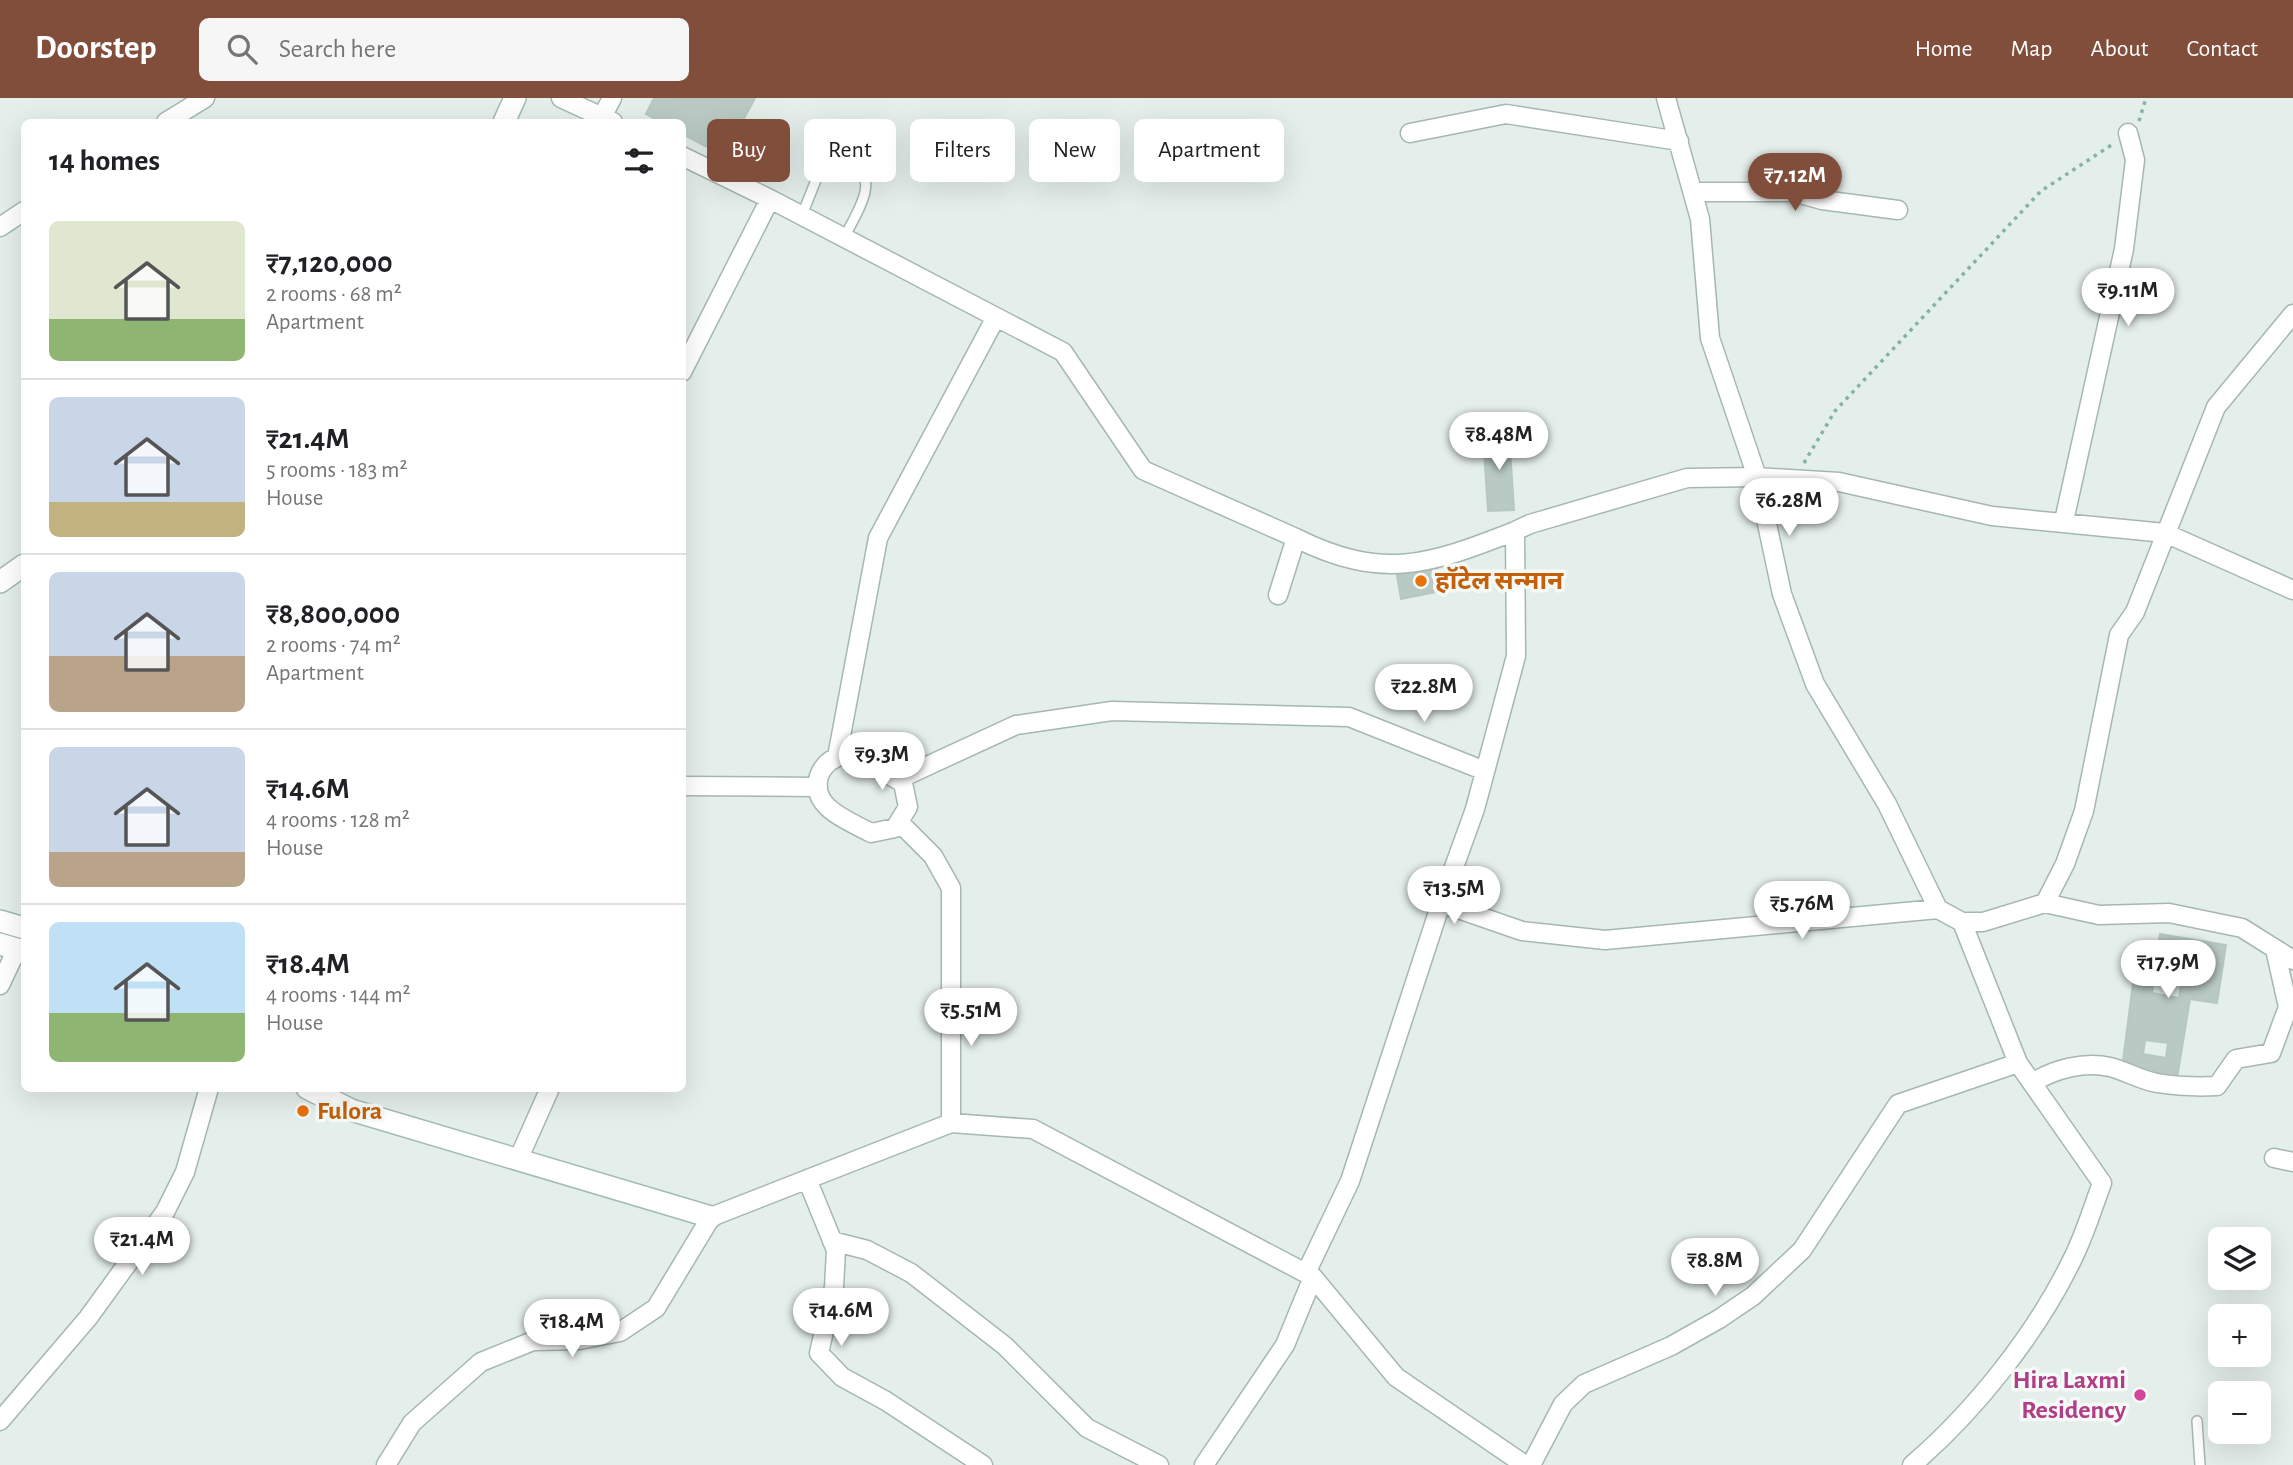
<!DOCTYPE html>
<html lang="en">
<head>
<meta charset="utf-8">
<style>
	body { margin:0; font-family:"Alegreya Sans","Noto Sans Devanagari",sans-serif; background:#f6f6f6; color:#202124; height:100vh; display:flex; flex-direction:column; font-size:26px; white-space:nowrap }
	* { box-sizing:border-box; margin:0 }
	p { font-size:23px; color:#757577 }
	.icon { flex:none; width:38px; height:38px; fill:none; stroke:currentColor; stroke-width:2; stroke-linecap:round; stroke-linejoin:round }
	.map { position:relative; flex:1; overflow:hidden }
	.panel { position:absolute; left:21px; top:21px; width:665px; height:973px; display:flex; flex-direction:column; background:#fff; border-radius:10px; box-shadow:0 7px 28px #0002 }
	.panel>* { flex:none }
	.guide { position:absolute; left:707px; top:21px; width:665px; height:63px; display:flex; gap:14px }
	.buttons { position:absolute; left:2208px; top:1129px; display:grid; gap:14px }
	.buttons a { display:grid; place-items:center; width:63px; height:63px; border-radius:10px; background:#fff; box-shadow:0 7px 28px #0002; font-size:35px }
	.price { position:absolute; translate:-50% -60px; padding:0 16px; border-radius:24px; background:#fff; color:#222; font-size:23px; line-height:46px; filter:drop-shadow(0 2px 4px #0008) }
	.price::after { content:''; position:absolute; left:50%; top:42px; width:21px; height:16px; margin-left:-10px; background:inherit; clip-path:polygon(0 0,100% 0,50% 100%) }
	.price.active { background:#814e3b; color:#fff }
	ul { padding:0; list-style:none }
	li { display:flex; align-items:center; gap:21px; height:175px; padding:0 28px }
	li+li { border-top:2px solid #e0e0e0 }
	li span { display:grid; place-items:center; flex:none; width:196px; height:140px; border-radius:10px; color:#555 }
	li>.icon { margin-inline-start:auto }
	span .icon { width:84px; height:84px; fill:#fffc; stroke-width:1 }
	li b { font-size:30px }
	h2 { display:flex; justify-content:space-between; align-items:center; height:84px; padding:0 28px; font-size:30px }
	.pill { padding:0 24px; border-radius:10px; background:#fff; box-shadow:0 7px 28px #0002; font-size:24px; line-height:63px }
	.pill.active { background:#814e3b; color:#fff }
	header { display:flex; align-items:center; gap:42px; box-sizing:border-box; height:98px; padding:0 35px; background:#814e3b; color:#fff }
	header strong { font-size:33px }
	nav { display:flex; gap:38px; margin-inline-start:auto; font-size:24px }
	.search { width:490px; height:63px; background:#f6f6f6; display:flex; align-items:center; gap:18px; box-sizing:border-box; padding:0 24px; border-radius:10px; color:#757577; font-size:26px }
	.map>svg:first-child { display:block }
	.building { fill:#b9c9c3; stroke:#b6c8c1; stroke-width:2; fill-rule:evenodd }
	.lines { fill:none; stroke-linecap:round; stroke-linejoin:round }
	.lane-casing { stroke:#a6b7b2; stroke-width:12 }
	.street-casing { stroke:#a6b7b2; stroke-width:21 }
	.secondary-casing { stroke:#a2bbb3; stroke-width:24 }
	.path { stroke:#83b3a6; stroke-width:3.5; stroke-dasharray:3.5 5; stroke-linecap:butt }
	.lane { stroke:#fff; stroke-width:9 }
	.street { stroke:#fff; stroke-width:18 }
	.secondary { stroke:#fff; stroke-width:21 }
	.food-dot { fill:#e8710a; stroke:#f5faf8; stroke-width:2.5 }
	.hotel-dot { fill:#d1479c; stroke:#f5faf8; stroke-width:2.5 }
	.labels { text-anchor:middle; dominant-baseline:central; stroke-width:7; stroke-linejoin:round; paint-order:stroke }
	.food-label { font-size:26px; font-weight:bold; fill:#c56008; stroke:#f5faf8; text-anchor:start }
	.hotel-label { font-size:26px; font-weight:bold; fill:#b23c85; stroke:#f5faf8; text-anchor:end }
</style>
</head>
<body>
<header>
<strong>Doorstep</strong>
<div class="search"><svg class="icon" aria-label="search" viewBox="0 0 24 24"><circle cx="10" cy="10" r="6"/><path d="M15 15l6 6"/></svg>Search here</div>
<nav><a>Home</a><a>Map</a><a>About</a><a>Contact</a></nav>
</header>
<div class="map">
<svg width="2293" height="1367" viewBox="0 0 2293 1367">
	<rect width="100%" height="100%" fill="#e4eeea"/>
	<!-- building -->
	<path class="building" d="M654,0H755L724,58L682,36V24H661L646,16Z
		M1509,335L1514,412L1488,413L1483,337Z
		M1436,464L1441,493L1401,501L1396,472Z
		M2160,836L2226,847L2217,905L2190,901L2177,980L2122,971L2138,846L2158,850ZM2156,868L2183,872L2179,900L2152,895ZM2145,942L2168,945L2166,960L2143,956Z"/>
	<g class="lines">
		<defs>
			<path id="lane" d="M802,117L818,77L832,61C841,60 845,61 853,66C882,81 854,119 844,140
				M2197,1323L2200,1367"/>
			<path id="street" d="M561,0L613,24
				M1666,0L1700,121L1710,240L1757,379L1839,384L1992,418L2165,435L2293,492
				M602,19L612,0
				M166,24L205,0
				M1410,35L1506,16L1679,43
				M682,58L770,101L1063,254L1143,372L1296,440L1278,497
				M1694,94H1793L1822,102L1898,112
				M0,129L24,113
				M682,274L770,101
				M2064,423L2124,151L2135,62L2128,35
				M1296,440C1382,483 1429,467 1515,433
				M843,657L856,658L903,685L908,709L895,730L871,735C850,723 809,710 819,678C823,667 832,660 843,657Z
				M837,659L878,440L996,219
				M899,681L1016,627L1112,613L1349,619L1485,673
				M682,688L818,689
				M900,725L933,758L951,790V1025
				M1441,805L1522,833L1605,842L1938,811L1962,824H1983L2045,805L2065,766L2084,713L2119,537L2135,514L2216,309L2293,216
				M2045,805L2099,817L2169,815L2242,830L2293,862
				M1962,824L2018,965
				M0,887L17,851
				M2032,985C2054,971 2085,963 2110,969C2126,973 2140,982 2157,985C2176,988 2197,989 2217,988L2236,961L2271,955L2288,909L2275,851
				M2274,1060L2293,1064
				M518,1062L550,990
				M807,1081L836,1152L834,1189L819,1255L842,1279L886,1303L983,1367
				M832,1143L867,1152L911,1175L1005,1248L1087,1330L1159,1367
				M1306,1175L1350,1083L1441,805L1475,711L1516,558L1515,433L1530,426L1687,380L1757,379L1782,496L1815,586L1887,706L1938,811
				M0,1323L88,1220L165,1114L185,1074L209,990
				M386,1367L412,1325L481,1264L533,1243L579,1242L620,1234L656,1210L711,1119L951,1025L1033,1031L1313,1179L1396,1279L1525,1367
				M1204,1367L1285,1247L1313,1179
				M1531,1367L1563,1306L1584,1286L1671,1248L1719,1221L1753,1198L1802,1152L1898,1006L2018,965L2102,1085C2093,1109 2085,1136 2073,1160C2037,1235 1975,1313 1912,1367"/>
			<path id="secondary" d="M504,24L515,0
				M0,484L24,467
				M0,823L24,830
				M0,846L24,853
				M307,990L351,1012L711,1119"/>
		</defs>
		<!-- lane casing -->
		<use href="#lane" class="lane-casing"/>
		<!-- street casing -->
		<use href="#street" class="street-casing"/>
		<!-- secondary casing -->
		<use href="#secondary" class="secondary-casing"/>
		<!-- path -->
		<path class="path" d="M2139,23L2146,0
			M1804,365L1835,313L2041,93L2113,46"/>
		<!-- lane -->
		<use href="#lane" class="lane"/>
		<!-- street -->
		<use href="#street" class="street"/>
		<!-- secondary -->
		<use href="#secondary" class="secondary"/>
	</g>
	<!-- markers -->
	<g class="food-dot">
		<circle cx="1421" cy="483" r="7"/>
		<circle cx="303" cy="1013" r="7"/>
	</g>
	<circle class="hotel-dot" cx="2140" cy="1297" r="7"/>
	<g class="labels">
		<!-- food labels -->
		<g class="food-label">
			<text x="1435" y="483">हॉटेल सन्मान</text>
			<text x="317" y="1013">Fulora</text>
		</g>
		<!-- hotel labels -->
		<g class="hotel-label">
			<text x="2126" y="1282">Hira Laxmi<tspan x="2126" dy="30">Residency</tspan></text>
		</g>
	</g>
</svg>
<div class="buttons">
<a><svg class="icon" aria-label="layers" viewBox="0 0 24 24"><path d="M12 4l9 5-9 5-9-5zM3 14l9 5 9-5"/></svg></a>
<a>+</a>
<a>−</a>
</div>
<b class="price active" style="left:1795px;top:115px">₹7.12M</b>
<b class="price" style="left:2128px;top:230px">₹9.11M</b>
<b class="price" style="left:1499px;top:374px">₹8.48M</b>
<b class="price" style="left:1789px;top:440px">₹6.28M</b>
<b class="price" style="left:1424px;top:626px">₹22.8M</b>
<b class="price" style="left:882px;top:694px">₹9.3M</b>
<b class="price" style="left:1454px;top:828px">₹13.5M</b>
<b class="price" style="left:1802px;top:843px">₹5.76M</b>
<b class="price" style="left:2168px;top:902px">₹17.9M</b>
<b class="price" style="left:971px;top:950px">₹5.51M</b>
<b class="price" style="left:142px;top:1179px">₹21.4M</b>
<b class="price" style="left:1715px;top:1200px">₹8.8M</b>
<b class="price" style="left:841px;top:1250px">₹14.6M</b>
<b class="price" style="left:572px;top:1261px">₹18.4M</b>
<div class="guide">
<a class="pill active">Buy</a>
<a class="pill">Rent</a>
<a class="pill">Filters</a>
<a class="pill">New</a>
<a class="pill">Apartment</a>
</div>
<section class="panel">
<h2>14 homes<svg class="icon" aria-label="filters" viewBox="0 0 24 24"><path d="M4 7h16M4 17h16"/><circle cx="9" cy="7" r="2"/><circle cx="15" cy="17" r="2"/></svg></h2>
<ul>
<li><span style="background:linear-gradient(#dfe7d0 70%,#8fb573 0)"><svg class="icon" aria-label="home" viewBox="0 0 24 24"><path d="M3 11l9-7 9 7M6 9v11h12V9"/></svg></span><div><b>₹7,120,000</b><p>2 rooms · 68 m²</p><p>Apartment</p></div></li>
<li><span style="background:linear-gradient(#c9d6e8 75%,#c2b280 0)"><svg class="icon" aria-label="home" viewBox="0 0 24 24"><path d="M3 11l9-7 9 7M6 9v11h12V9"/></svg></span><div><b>₹21.4M</b><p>5 rooms · 183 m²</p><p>House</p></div></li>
<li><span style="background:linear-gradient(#c9d6e8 60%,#b9a48a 0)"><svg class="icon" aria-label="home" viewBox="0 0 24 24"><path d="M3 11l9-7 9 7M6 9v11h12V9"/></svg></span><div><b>₹8,800,000</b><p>2 rooms · 74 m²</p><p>Apartment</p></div></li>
<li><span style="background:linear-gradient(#c9d6e8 75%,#b9a48a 0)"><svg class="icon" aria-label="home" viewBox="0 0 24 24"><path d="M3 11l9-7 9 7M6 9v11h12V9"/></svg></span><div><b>₹14.6M</b><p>4 rooms · 128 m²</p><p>House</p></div></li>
<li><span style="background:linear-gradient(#bfe0f5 65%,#8fb573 0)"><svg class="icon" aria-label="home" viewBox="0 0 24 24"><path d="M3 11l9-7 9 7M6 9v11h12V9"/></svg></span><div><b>₹18.4M</b><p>4 rooms · 144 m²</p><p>House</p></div></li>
</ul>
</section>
</div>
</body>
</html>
